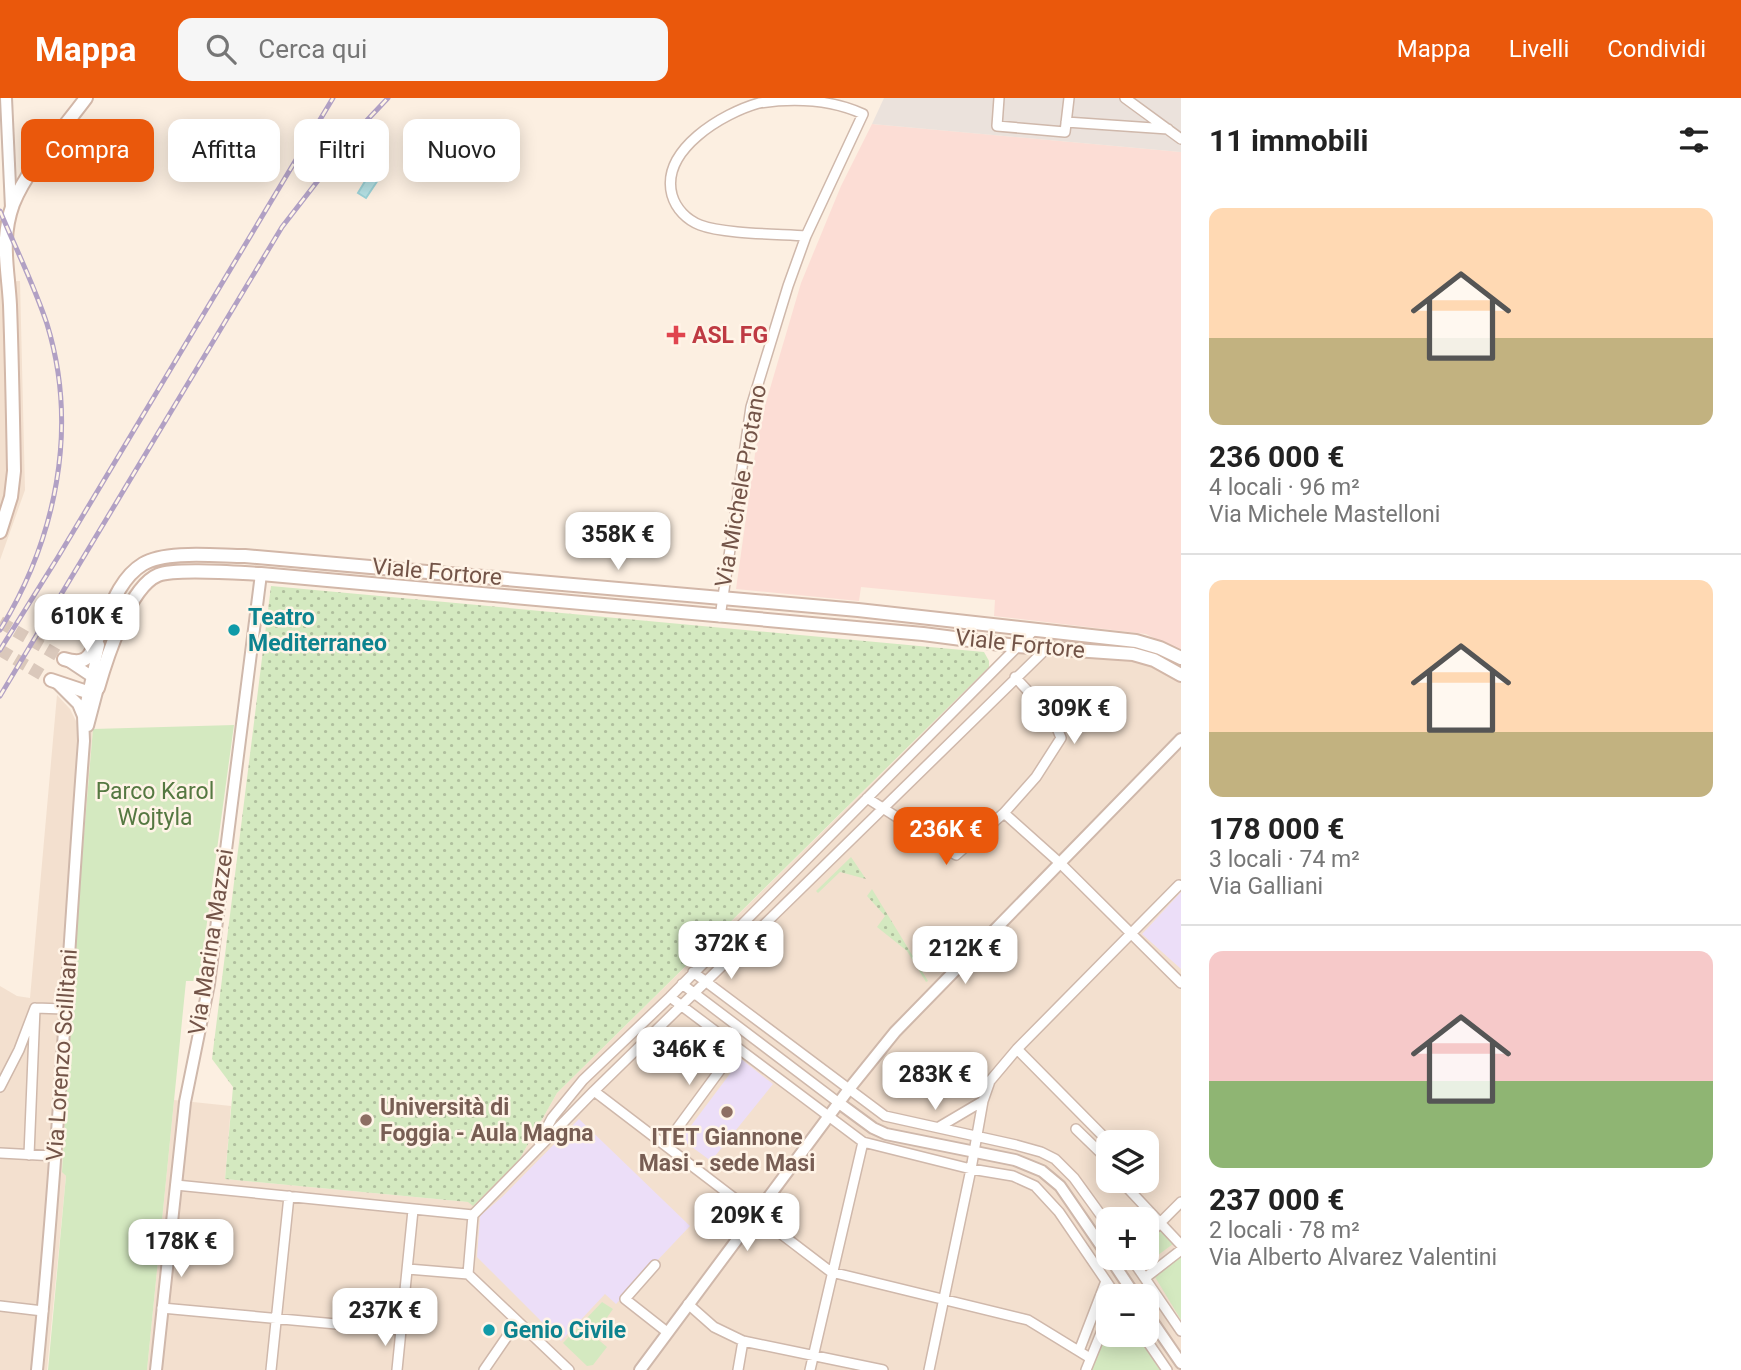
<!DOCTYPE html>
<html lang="it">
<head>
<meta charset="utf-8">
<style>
	body { margin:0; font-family:Roboto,sans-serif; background:#f6f6f6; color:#222; height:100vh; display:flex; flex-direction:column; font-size:26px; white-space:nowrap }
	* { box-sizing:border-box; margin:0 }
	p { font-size:23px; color:#767676 }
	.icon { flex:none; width:38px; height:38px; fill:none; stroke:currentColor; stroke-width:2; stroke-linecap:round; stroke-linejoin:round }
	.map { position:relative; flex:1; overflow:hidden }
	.side { display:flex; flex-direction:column; background:#fff; width:560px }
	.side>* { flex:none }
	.top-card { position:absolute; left:21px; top:21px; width:665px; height:63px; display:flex; gap:14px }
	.fabs { position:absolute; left:1096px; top:1032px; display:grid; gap:14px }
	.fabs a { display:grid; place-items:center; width:63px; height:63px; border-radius:14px; background:#fff; box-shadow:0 4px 18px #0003; font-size:35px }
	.price { position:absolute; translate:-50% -60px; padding:0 16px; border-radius:14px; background:#fff; color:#222; font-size:23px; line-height:46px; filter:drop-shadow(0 2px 4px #0008) }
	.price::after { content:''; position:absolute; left:50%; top:42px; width:21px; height:16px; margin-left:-10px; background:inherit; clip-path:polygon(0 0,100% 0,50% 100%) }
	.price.on { background:#ea580c; color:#fff }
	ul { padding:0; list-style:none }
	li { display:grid; align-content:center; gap:14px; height:371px; padding:0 28px }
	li+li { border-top:2px solid #e0e0e0 }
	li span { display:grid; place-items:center; height:217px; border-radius:14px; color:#555 }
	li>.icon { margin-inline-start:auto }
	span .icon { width:126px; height:126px; fill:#fffc; stroke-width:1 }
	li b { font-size:30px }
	h2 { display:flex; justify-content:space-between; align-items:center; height:84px; padding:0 28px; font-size:30px }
	.pill { padding:0 24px; border-radius:14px; background:#fff; box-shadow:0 4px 18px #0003; font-size:24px; line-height:63px }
	.pill.on { background:#ea580c; color:#fff }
	header { display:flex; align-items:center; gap:42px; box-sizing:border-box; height:98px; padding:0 35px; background:#ea580c; color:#fff }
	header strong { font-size:33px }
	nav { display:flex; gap:38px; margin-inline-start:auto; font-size:24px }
	.search { width:490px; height:63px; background:#f6f6f6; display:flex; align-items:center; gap:18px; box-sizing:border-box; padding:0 24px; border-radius:14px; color:#767676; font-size:26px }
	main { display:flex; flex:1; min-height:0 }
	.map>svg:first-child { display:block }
	.residential { fill:#f3e0cf; fill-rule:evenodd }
	.commercial { fill:#fcddd5 }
	.industrial { fill:#ebe2dc }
	.education { fill:#ecdef8 }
	.grass { fill:url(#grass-dots) }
	.green { fill:#d4e9c0 }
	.water { fill:url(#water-ripples); stroke:#9cd2d7; stroke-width:2 }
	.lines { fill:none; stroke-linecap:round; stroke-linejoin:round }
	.secondary-tunnel { stroke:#dac8bb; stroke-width:12; stroke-dasharray:12 6; stroke-linecap:butt }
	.minor-casing { stroke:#cfb8ab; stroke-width:12 }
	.tertiary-casing { stroke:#cfb8ab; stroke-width:14 }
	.secondary-casing { stroke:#d2b7a8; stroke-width:16 }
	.minor { stroke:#fff; stroke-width:9 }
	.tertiary { stroke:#fff; stroke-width:10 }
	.secondary { stroke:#fff; stroke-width:12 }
	.rail-casing { stroke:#b1a0c4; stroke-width:5 }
	.rail { stroke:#fff4e7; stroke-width:2.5; stroke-dasharray:8; stroke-linecap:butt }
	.health-dot { fill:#e0444e; stroke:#fff4e7; stroke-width:2.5 }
	.culture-dot { fill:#0f9aa8; stroke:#fff4e7; stroke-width:2.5 }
	.education-dot { fill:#8d6e63; stroke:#fff4e7; stroke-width:2.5 }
	.labels { text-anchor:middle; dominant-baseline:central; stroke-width:5; stroke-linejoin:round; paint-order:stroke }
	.health-label { font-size:23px; font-weight:bold; fill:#be3a42; stroke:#fff4e7; text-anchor:start }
	.street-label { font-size:23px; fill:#735448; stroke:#fff4e7 }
	.culture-label { font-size:23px; font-weight:bold; fill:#0d838f; stroke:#fff4e7; text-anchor:start }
	.park-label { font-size:23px; fill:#557841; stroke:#fff4e7 }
	.education-label { font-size:23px; font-weight:bold; fill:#785e54; stroke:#fff4e7; text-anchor:start }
</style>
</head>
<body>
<header>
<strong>Mappa</strong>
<div class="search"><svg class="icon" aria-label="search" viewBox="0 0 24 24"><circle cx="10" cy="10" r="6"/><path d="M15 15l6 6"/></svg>Cerca qui</div>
<nav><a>Mappa</a><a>Livelli</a><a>Condividi</a></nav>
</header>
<main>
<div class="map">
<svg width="1181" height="1272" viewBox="0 0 1181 1272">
	<defs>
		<pattern id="grass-dots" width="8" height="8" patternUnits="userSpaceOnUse" patternTransform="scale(1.75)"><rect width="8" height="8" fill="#d4e9c0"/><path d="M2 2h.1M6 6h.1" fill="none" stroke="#b0bf9e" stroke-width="1.8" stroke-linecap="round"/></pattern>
		<pattern id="water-ripples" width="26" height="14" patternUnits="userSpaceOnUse" patternTransform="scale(1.75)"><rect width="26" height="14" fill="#b6e2e5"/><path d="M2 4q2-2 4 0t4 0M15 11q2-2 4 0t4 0" fill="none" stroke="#98babc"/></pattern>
	</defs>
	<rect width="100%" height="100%" fill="#fcefe1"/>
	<!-- residential -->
	<path class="residential" d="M20,183L25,392L0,462V184Z
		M1005,554L1122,557L1146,561L1181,580V1272H147L174,1002L231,1008L225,1081L468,1104L519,1062L557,995ZM1108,1045H1146V1083H1108ZM1108,1122H1146V1160H1108ZM1108,1199H1146V1237H1108Z
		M57,597L70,611L79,629L93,631L74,852L62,1073L66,1078L47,1272H0V888L17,898L30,900Z"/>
	<!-- commercial -->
	<path class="commercial" d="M872,26L1181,54V554L1146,536L994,518L995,502L861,489L859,503L736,491L756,349L764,311L801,185L841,88Z"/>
	<!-- industrial -->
	<path class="industrial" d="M884,0H1181V54L872,26Z"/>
	<!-- education -->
	<path class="education" d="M1181,794V871L1142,836Z
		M741,961L773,986L711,1063L681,1041Z
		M579,1021L690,1128L616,1206L605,1196L561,1243L477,1159L480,1118L502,1099Z"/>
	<!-- grass -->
	<path class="grass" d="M271,488L984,554L989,563V569L557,995L519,1062L473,1108L468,1104L225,1081L233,989L212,961Z
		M851,759L866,781L840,774L818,795L816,793Z
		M872,791L928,883L926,884L907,853L877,829L885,818L867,798Z"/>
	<!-- green -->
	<path class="green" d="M234,627L199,883H186L147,1272H48L66,1078L62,1074L74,852L93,631Z
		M1158,1130L1173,1146L1146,1166L1141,1160H1146V1142Z
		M1181,1158V1222L1155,1179Z
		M602,1204L613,1211L594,1238L607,1249L593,1267L587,1268L563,1245Z
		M1108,1236L1137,1237L1161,1272H1092L1103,1241Z"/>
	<!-- water -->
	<path class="water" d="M375,67L384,73L366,100L358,95Z"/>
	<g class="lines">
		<!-- secondary-tunnel -->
		<path class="secondary-tunnel" d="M0,524L64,561
			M0,552L51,582"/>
		<defs>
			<path id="minor" d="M999,0L997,28L1065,34L1069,0
				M1125,0L1181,41
				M1066,24L1168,31
				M720,519L751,309L788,188L806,138L863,16C830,1 794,0 759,5C723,15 660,52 672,97C676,111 687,122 700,127C723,136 779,136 806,138
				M867,700L956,757L1004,715L1036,679L1061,640L1053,620L1015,579
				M1004,715L1061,766L1181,885
				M693,874L885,1018L1016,1047L1041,1054L1055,1061L1074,1080L1108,1127
				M682,886L839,1005
				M670,899L863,1044L971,1071L1013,1078L1035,1088L1059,1114L1117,1199
				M1017,951L1110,1045
				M0,989L19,952L35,910L64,911
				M594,993L831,1174L1028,1222L1090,1260
				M939,1029L983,1003
				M1076,1031L1107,1061
				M539,1044L552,1020L583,982L670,899L1033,533
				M665,1047L737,949
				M0,1055L56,1058
				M29,1057L35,910
				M1121,1083L1181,1147
				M176,1087L473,1117
				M473,1117L594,993L1046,551
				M473,1117L468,1176L569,1272
				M1146,1139L1181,1104
				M1131,1160L1181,1233
				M655,1167L625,1201L667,1234
				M408,1171L468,1176
				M1145,1180L1181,1152
				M688,1206L714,1229L743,1243L883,1272
				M0,1208L43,1213
				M162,1210L402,1232
				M1143,1237L1167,1272
				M1079,1253L1106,1183
				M271,1272L289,1098
				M397,1272L413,1112
				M484,1272L517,1224
				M738,1272L743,1243
				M810,1272L863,1044
				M929,1272L971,1071L983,1003L990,983L1017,951L1179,787
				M1086,1272L1108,1218"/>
			<path id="tertiary" d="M6,0L11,110
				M67,562L91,578L98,590L88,628
				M57,585L78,606L83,618
				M839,1005L873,1030L886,1036L1015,1062L1042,1073L1060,1088L1108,1158
				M1110,1160L1136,1199
				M1146,1214L1181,1265
				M37,1272C58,1063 68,852 84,643L83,618L99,547
				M156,1272L185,1004L209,886L261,476
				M640,1272L849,991L895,934L1181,641"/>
			<path id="secondary" d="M0,434L11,399L14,373C13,318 12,262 10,207C8,170 0,142 13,106C27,71 63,31 86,0
				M64,561C71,563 79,565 85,561C90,558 92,553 94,548C108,521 115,483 143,466C166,452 218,458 245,458L858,512L1136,543L1160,550L1181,560
				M51,582L87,594L98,590C106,562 129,489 158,477C176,470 239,475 261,476L923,536L1016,548L1133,556L1154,562L1181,577"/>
		</defs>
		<!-- minor casing -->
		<use href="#minor" class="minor-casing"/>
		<!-- tertiary casing -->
		<use href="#tertiary" class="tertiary-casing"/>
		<!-- secondary casing -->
		<use href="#secondary" class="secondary-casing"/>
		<!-- minor -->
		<use href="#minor" class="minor"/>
		<!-- tertiary -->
		<use href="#tertiary" class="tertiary"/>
		<!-- secondary -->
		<use href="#secondary" class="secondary"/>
		<defs>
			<path id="rail" d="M0,113C16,151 34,187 47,226C79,330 56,441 0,532
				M0,552L58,459L333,0
				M0,598L282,129L354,36L388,0"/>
		</defs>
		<!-- rail casing -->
		<use href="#rail" class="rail-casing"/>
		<!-- rail -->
		<use href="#rail" class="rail"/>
	</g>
	<!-- markers -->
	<path class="health-dot" d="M672.5 226.5h7v7h7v7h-7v7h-7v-7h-7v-7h7z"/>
	<g class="culture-dot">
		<circle cx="234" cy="532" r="7"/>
		<circle cx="489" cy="1232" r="7"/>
	</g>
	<g class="education-dot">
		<circle cx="727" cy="1014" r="7"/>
		<circle cx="366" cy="1022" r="7"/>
	</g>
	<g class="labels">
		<!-- health labels -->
		<g class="health-label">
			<text x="692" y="237">ASL FG</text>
		</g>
		<!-- street labels -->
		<g class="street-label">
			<text transform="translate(741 388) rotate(-80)">Via Michele Protano</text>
			<text transform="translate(437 474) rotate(5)">Viale Fortore</text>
			<text transform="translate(1020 546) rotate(6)">Viale Fortore</text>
			<text transform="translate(211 844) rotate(-81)">Via Marina Mazzei</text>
			<text transform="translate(62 957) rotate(-86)">Via Lorenzo Scillitani</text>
		</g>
		<!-- culture labels -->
		<g class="culture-label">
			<text x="248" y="519">Teatro<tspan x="248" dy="26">Mediterraneo</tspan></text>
			<text x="503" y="1232">Genio Civile</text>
		</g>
		<!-- park labels -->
		<g class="park-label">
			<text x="155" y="693">Parco Karol<tspan x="155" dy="26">Wojtyla</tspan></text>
		</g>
		<!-- education labels -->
		<g class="education-label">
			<text x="380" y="1009">Università di<tspan x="380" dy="26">Foggia - Aula Magna</tspan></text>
			<text x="727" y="1039" text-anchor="middle">ITET Giannone<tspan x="727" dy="26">Masi - sede Masi</tspan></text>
		</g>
	</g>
</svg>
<div class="fabs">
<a><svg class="icon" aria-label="layers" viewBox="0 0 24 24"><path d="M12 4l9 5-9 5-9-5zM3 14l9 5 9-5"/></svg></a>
<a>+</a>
<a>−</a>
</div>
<b class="price" style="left:618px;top:474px">358K €</b>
<b class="price" style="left:87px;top:556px">610K €</b>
<b class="price" style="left:1074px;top:648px">309K €</b>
<b class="price on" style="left:946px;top:769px">236K €</b>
<b class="price" style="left:731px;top:883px">372K €</b>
<b class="price" style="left:965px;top:888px">212K €</b>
<b class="price" style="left:689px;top:989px">346K €</b>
<b class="price" style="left:935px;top:1014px">283K €</b>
<b class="price" style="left:747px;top:1155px">209K €</b>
<b class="price" style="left:181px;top:1181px">178K €</b>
<b class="price" style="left:385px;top:1250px">237K €</b>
<div class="top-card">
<a class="pill on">Compra</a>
<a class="pill">Affitta</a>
<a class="pill">Filtri</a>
<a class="pill">Nuovo</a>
</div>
</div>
<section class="side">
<h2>11 immobili<svg class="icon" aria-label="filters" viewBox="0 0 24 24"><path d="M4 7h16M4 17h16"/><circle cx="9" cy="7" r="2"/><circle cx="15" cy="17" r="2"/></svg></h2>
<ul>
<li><span style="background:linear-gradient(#ffd9b3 60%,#c2b280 0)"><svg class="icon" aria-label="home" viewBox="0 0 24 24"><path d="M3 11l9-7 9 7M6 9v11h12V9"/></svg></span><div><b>236 000 €</b><p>4 locali · 96 m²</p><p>Via Michele Mastelloni</p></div></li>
<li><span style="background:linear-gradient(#ffd9b3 70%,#c2b280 0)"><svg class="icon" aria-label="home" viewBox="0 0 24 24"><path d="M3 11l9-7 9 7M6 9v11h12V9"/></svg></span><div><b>178 000 €</b><p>3 locali · 74 m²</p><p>Via Galliani</p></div></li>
<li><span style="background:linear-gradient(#f6c9c9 60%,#8fb573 0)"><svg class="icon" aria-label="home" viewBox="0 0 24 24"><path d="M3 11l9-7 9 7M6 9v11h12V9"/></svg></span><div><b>237 000 €</b><p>2 locali · 78 m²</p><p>Via Alberto Alvarez Valentini</p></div></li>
</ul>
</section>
</main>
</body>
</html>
